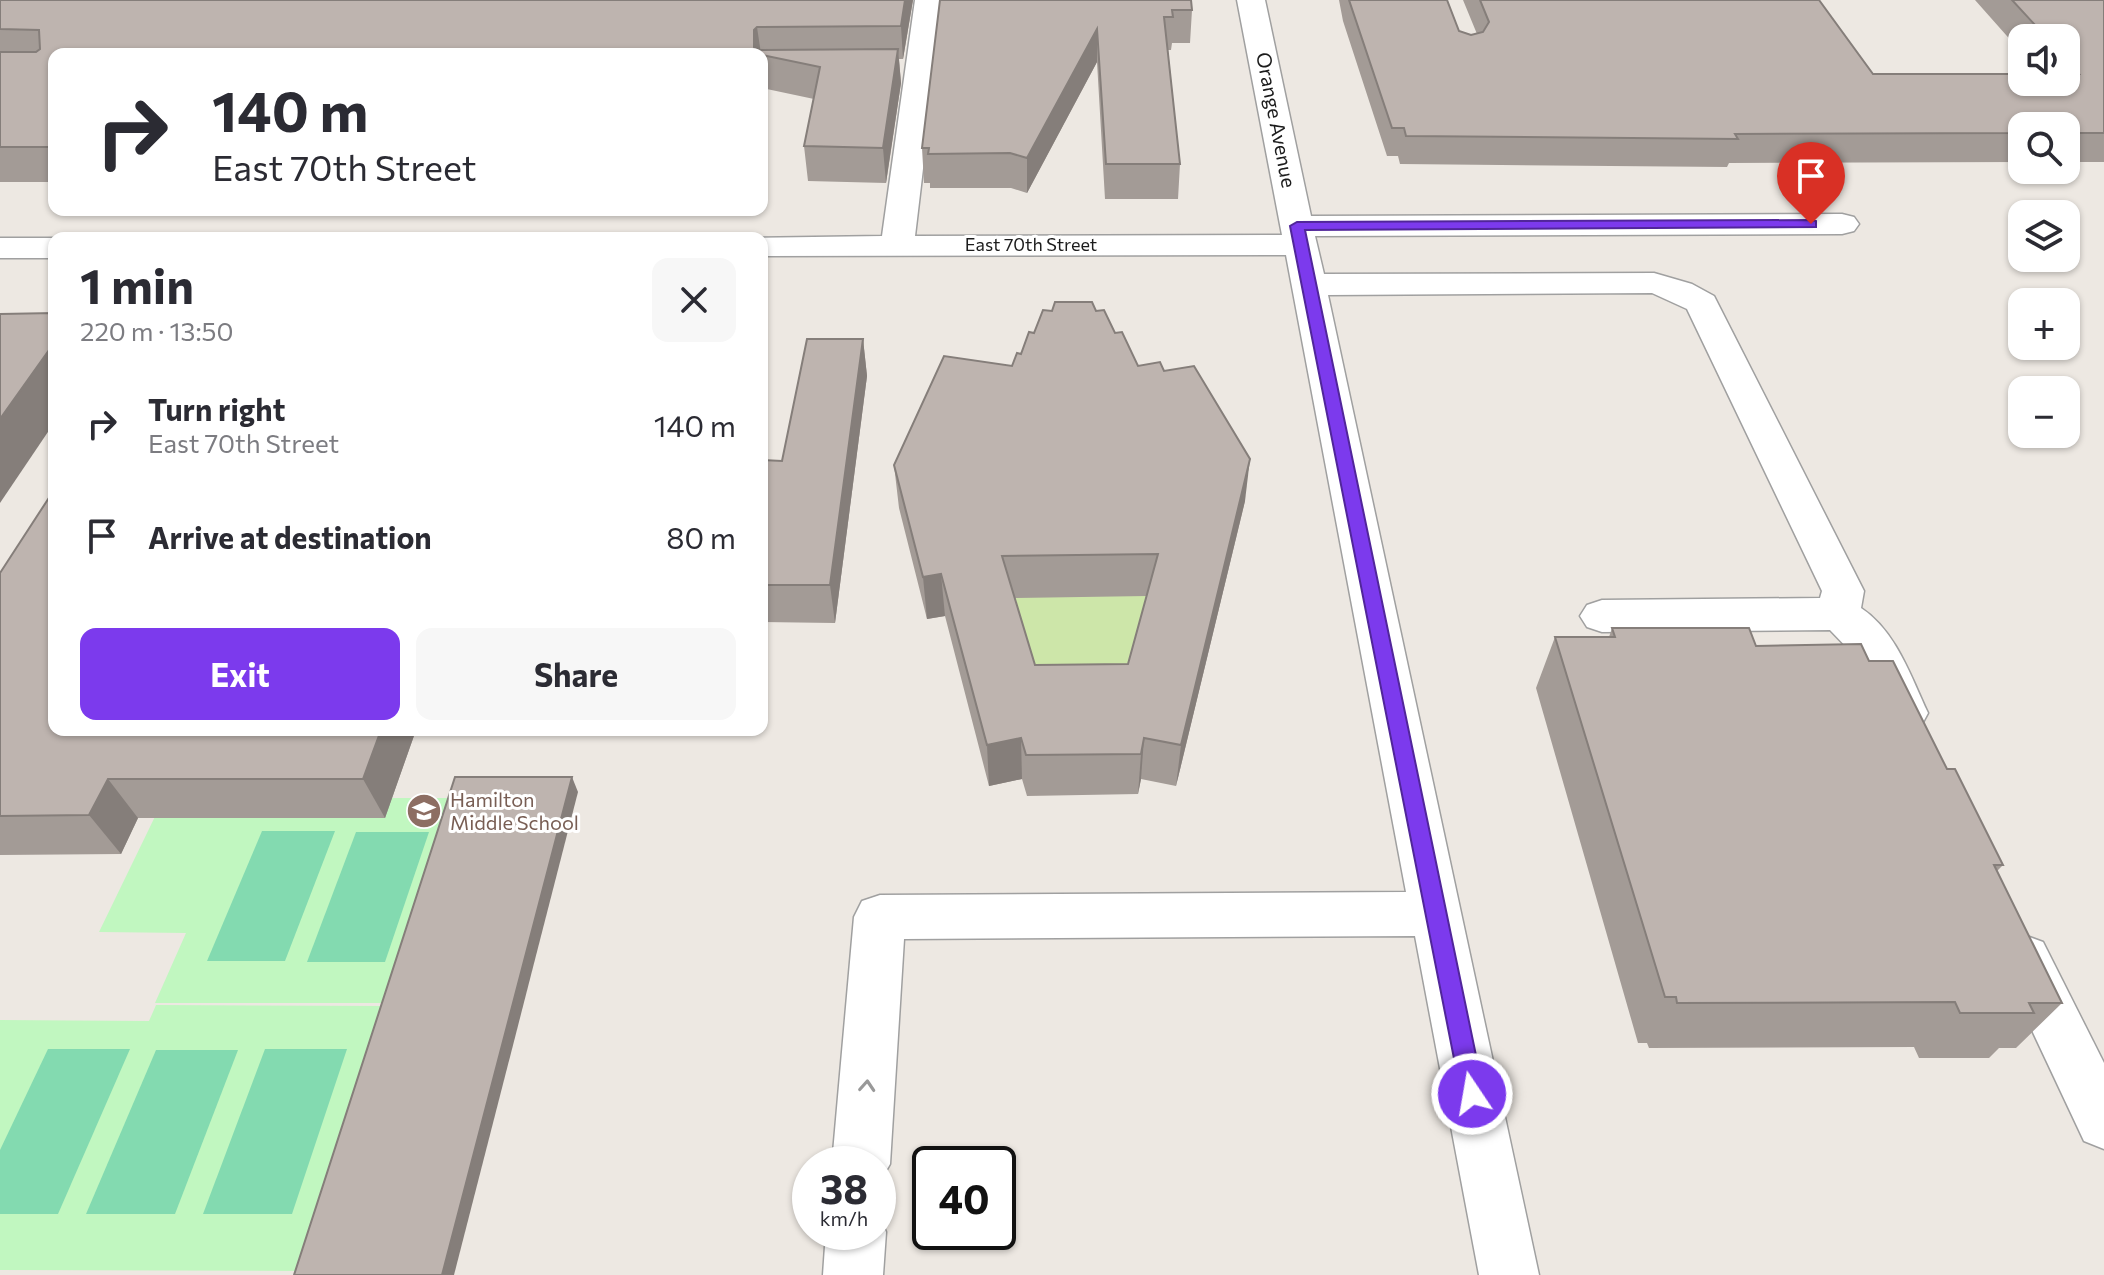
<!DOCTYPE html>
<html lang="en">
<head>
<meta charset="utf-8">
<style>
  body { margin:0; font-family:Commissioner,sans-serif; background:#f7f7f7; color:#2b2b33; height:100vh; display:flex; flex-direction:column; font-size:30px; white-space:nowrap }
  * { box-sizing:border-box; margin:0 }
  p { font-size:26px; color:#7c7c81 }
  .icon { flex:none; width:44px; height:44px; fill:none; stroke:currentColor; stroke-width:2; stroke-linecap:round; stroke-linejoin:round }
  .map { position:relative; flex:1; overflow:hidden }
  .side { position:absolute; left:48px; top:232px; width:720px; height:504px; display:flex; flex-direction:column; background:#fff; border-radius:16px; box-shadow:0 2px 6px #0004 }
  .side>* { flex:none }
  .top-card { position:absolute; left:48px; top:48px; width:720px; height:168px; border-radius:16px; box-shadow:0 2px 6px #0004; background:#fff; color:#2b2b33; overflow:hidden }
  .tools { position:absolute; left:2008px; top:24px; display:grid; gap:16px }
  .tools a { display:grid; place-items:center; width:72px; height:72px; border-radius:16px; background:#fff; box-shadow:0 2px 6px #0004; font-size:40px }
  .speed { position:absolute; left:792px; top:1146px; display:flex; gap:16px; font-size:40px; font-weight:700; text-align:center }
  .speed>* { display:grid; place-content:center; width:104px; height:104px; border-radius:50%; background:#fff; box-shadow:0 2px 6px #0004; line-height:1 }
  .speed small { font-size:20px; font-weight:400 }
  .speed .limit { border:4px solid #111; border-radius:12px; background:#fff; color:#111 }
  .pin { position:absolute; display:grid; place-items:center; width:68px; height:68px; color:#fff; margin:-82px -34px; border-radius:50% 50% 50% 0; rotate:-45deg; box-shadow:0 0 8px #0007 }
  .pin .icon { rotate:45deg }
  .me { position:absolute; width:88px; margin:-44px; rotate:348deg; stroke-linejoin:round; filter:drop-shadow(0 0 6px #0008) }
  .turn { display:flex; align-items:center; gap:28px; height:168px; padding:0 32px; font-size:36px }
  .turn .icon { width:104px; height:104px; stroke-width:2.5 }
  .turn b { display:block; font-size:56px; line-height:68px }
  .round { display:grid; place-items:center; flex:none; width:84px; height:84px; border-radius:16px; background:#f7f7f7 }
  .headline { display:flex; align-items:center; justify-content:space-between; height:136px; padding:0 32px }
  h1 { font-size:48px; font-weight:700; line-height:60px }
  .primary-button { display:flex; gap:16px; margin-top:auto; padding:16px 32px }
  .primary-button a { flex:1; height:92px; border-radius:16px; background:#7c3aed; color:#fff; font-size:32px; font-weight:700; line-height:92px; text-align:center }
  .primary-button a+a { background:#f7f7f7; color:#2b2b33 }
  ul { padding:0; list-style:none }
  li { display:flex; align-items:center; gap:24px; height:112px; padding:0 32px }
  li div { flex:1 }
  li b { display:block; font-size:30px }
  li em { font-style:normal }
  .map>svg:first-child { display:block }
</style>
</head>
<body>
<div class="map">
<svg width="2104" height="1275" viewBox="0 0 2104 1275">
  <rect width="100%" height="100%" fill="#ede8e2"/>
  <!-- grass -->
  <polygon fill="#cde6a9" points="1157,586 1120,704 1039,704 999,588"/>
  <!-- park -->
  <g fill="#c1f7c0">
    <polygon points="164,798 454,798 388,1003 155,1003 186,933 99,932"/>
    <polygon points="156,1005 387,1006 299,1271 0,1270 0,1020 149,1021"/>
  </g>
  <!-- pitch -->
  <g fill="#83dab0">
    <polygon points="262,831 335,831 285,961 207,961"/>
    <polygon points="356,832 429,832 385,962 307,962"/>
    <polygon points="48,1049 130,1049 58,1214 0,1214 0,1150"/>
    <polygon points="265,1049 347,1049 292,1214 203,1214"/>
    <polygon points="156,1050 238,1050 175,1214 86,1214"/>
  </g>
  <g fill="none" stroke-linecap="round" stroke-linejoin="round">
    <!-- minor casing -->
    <g stroke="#a0a0a0" stroke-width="3">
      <g id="minor">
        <path d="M915 0H943L915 236 1282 235 1237 0H1265L1311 216 1842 214 1854 217 1859 224 1854 231 1842 234 1315 236 1324 274 1654 273 1692 284 1714 296 1864 591 1861 608C1896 631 1911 677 1928 713L1921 726 1905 731 1889 726 1855 656 1830 630 1602 632 1587 627 1580 616 1587 605 1602 600 1820 598 1822 591 1687 309 1652 293 1328 295 1539 1275H1479L1415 936 904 939 890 1164 878 1185V1164H832L854 917 862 901 880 895 1406 892 1286 255 762 256V238H753L882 236Z"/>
        <polygon points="0,238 55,238 54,258 0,258"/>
        <polygon points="2024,935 2043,942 2104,1063 2104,1149 2084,1141 1998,958 2005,942"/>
        <polygon points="878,1213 886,1232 883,1275 823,1275 826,1232 878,1232"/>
      </g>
    </g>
    <!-- minor -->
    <use href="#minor" fill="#fff" fill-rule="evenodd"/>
  </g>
  <!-- wall -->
  <g fill="#a39b96" fill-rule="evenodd">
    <polygon points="0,0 913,0 903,59 899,59 901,83 886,183 808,181 804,146 814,99 762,88 762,54 54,54 54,182 0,182"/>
    <polygon points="940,0 1192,10 1190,43 1172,43 1171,50 1168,50 1180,164 1178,199 1105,199 1097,62 1027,193 1011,188 930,188 930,183 924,183 922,148"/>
    <polygon points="1339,0 1447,0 1459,31 1471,35 1477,34 1463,0 1819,0 1873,74 2066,82 2066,38 2022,38 2022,53 1975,0 2104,0 2104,162 2066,162 2066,126 2022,126 2022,162 1729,163 1727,167 1400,164 1398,156 1387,156 1343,21"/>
    <path d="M1052 311H1096L1138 366 1164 371 1245 501 1176 786 1141 779 1138 794 1027 796 1022 779 989 786 945 616 927 619 899 508 894 465 1012 366 1034 333ZM1147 596 1128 664 1035 665 1014 598Z"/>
    <polygon points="863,339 867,376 835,623 762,622 762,460 782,461"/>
    <polygon points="0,573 54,730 416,730 385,818 138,818 121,854 0,855"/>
    <polygon points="1612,628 1869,661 1947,769 2003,865 1997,871 2062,1003 2016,1048 1999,1048 1989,1058 1919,1058 1914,1047 1649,1048 1647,1043 1638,1043 1536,688 1555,637 1609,637"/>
  </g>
  <!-- shaded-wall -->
  <g fill="#857e7a">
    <polygon points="905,0 913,0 903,59 901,26"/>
    <polygon points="757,27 761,54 754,47 754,30"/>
    <polygon points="1097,29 1097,62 1027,193 1027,158"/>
    <polygon points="898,49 901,83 886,183 883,148"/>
    <polygon points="863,339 867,376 835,623 830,585"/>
    <polygon points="54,343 54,423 0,503 0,419"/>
    <polygon points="1250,459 1245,501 1176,786 1181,745"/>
    <polygon points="941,574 945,616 927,619 923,577"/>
    <polygon points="381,730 416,730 385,818 363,779"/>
    <polygon points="1021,738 1022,779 989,786 987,745"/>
    <polygon points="1144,738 1141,779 1138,794 1141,754"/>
    <polygon points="572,777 578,792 454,1275 442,1275"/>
    <polygon points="108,779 138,818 121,854 89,815"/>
  </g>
  <!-- building -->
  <g fill="#beb4af" stroke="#857e7a" stroke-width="2" fill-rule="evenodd">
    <polygon points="0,0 905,0 901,26 757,27 754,30 754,47 757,50 898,49 883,148 804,146 820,67 762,55 762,54 738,51 737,54 54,54 54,147 0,147 0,52 36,52 40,49 39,30 0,29"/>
    <polygon points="940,0 1191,0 1192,10 1172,10 1173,17 1164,17 1180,164 1106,164 1097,29 1027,158 1010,153 928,154 929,148 922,148"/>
    <polygon points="1349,0 1447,0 1459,31 1471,35 1483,32 1489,22 1480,0 1819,0 1873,74 2022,74 2022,82 2066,82 2066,74 2079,74 2066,59 2066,38 2047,38 2012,0 2104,0 2104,133 2066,133 2066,126 2022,126 2022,133 1735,134 1738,139 1406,136 1404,128 1392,128"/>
    <path d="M1055 302H1092L1096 311 1104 310 1115 333 1122 332 1138 366 1160 362 1164 371 1194 366 1250 459 1181 745 1144 738 1141 754 1026 755 1021 738 987 745 941 574 923 577 894 465 944 356 1012 366 1017 353 1021 354 1029 332 1034 333 1043 310 1052 311ZM1158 554 1128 664 1035 665 1002 556Z"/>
    <polygon points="54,313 54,343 0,419 0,314"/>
    <polygon points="807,339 863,339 830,585 762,585 762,460 782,461"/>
    <polygon points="54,490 54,730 381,730 363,779 108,779 89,815 0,816 0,573"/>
    <polygon points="1612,628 1749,628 1756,646 1861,644 1869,661 1893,661 1947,769 1955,769 2003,865 1994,865 2062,1003 2029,1003 2034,1013 1960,1013 1955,1002 1677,1003 1676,997 1665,997 1555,637 1615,637"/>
    <polygon points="455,777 572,777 442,1275 294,1275"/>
  </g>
  <!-- one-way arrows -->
  <defs><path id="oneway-chevron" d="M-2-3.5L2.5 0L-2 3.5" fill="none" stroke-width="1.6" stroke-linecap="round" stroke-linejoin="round" transform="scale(2)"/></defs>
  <use stroke="#999" href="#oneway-chevron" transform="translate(867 1086) rotate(-86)"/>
  <!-- route -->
  <polygon fill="#7c3aed" stroke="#51269a" stroke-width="2" points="1811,220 1816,221 1816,227 1305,230 1484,1094 1480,1102 1472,1105 1464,1102 1461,1094 1290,226 1297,222"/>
  <!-- icons -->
  <defs>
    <g id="school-disc" transform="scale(1.8)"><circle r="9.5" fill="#8d6e63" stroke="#fff"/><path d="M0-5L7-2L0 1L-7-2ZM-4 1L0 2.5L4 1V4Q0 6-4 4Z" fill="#fff"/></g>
  </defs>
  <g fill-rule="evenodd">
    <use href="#school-disc" x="424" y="811"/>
  </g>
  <g text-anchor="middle" stroke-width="6" stroke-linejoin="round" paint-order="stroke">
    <!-- far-street labels -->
    <g font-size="18" fill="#1c1c1c" stroke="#fff">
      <text x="1031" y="251">East 70th Street</text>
    </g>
    <!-- street labels -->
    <g font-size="20" fill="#1c1c1c" stroke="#fff">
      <text transform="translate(1276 120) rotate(79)" y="7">Orange Avenue</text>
    </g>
    <!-- education labels -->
    <g font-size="20" fill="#785e54" stroke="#fff" text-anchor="start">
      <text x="450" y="807">Hamilton<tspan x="450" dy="23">Middle School</tspan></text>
    </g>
  </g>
</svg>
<div class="tools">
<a><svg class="icon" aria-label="sound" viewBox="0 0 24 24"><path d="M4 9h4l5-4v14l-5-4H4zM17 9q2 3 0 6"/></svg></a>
<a><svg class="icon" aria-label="search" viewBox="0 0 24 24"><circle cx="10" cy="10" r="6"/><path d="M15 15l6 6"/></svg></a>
<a><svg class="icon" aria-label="layers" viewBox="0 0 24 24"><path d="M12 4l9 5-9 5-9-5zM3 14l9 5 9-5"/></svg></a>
<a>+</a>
<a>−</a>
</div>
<div class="speed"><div>38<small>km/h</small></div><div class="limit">40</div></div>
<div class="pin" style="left:1811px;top:224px;background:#d93025"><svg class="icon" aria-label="arrive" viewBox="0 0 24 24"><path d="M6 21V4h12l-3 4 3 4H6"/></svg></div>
<svg class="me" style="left:1472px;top:1094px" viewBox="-20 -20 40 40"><circle r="17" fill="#7c3aed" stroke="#fff" stroke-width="3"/><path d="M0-11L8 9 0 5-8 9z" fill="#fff"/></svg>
<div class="top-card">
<div class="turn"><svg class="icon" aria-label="right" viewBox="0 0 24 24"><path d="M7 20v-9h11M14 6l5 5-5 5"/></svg><div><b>140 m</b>East 70th Street</div></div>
</div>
<section class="side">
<div class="headline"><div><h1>1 min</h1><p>220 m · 13:50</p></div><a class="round"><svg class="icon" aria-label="close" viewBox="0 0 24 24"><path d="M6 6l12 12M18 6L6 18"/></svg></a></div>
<ul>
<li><svg class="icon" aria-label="right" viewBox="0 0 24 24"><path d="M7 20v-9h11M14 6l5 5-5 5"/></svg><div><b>Turn right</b><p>East 70th Street</p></div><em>140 m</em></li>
<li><svg class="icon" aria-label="arrive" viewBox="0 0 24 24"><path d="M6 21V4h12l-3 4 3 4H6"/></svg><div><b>Arrive at destination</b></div><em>80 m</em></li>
</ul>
<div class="primary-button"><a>Exit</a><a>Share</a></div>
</section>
</div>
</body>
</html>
